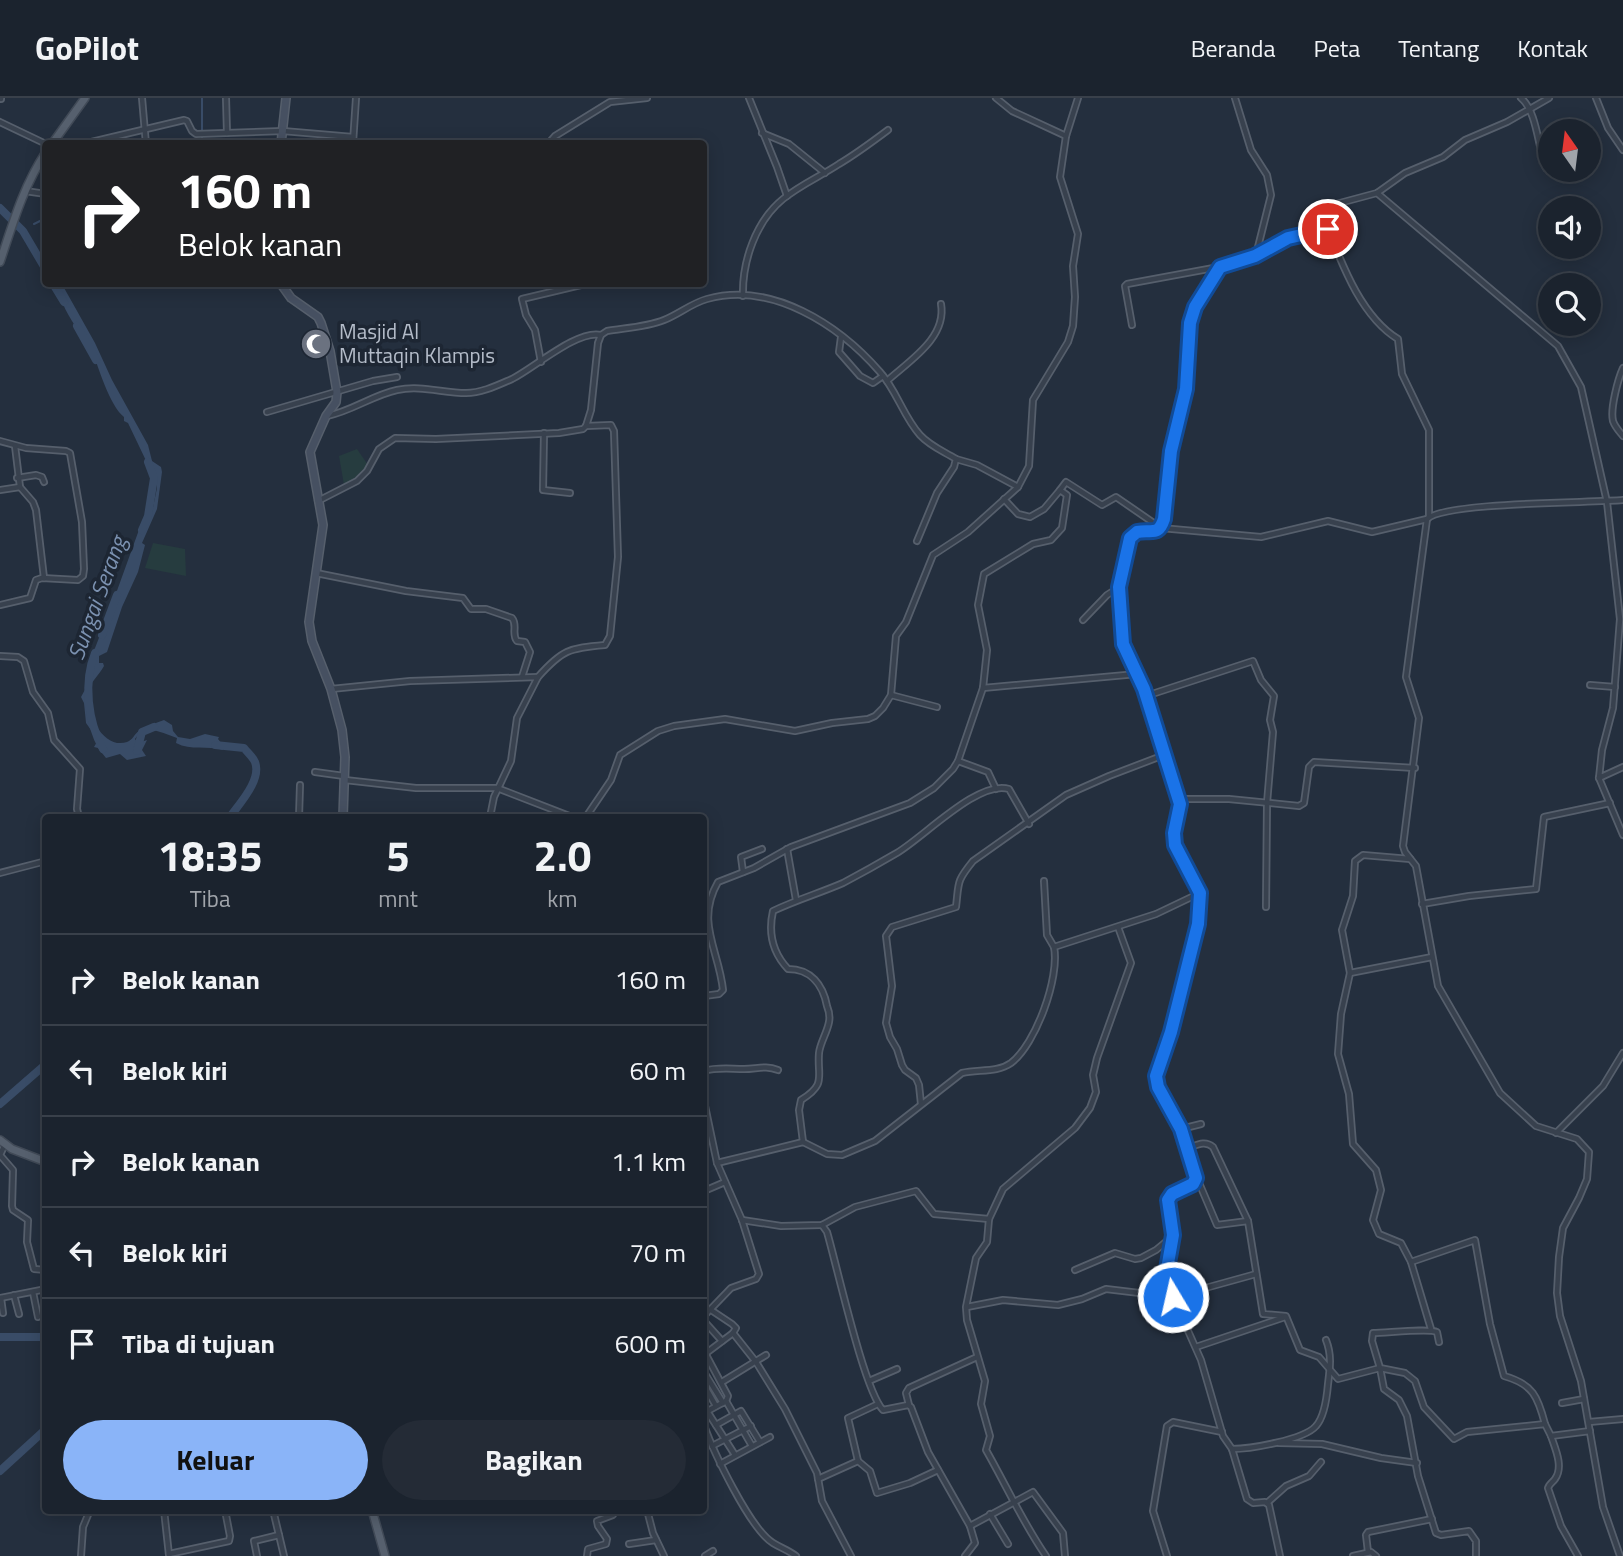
<!DOCTYPE html>
<html lang="id">
<head>
<meta charset="utf-8">
<style>
  body { margin:0; font-family:"Titillium Web",sans-serif; background:#242b36; color:#f1f3f6; height:100vh; display:flex; flex-direction:column; font-size:26px; white-space:nowrap }
  * { box-sizing:border-box; margin:0 }
  p { font-size:23px; color:#a0a4aa }
  .icon { flex:none; width:38px; height:38px; fill:none; stroke:currentColor; stroke-width:2; stroke-linecap:round; stroke-linejoin:round }
  .map { position:relative; flex:1; overflow:hidden }
  .sheet { position:absolute; left:42px; top:716px; width:665px; height:700px; display:flex; flex-direction:column; background:#1b232e; border-radius:7px; box-shadow:0 4px 18px #0003,0 0 0 2px #39404a }
  .sheet>* { flex:none }
  .top-card { position:absolute; left:42px; top:42px; width:665px; height:147px; border-radius:7px; box-shadow:0 4px 18px #0003,0 0 0 2px #39404a; background:#202124; color:#fff; overflow:hidden }
  .needle { width:46px; rotate:346deg }
  .fabs { position:absolute; left:1538px; top:21px; display:grid; gap:14px }
  .fabs a { display:grid; place-items:center; width:63px; height:63px; border-radius:50%; background:#1b232e; box-shadow:0 4px 18px #0003,0 0 0 2px #39404a; font-size:35px }
  .pin { position:absolute; display:grid; place-items:center; width:60px; height:60px; color:#fff; margin:-30px; border:4px solid #fff; border-radius:50%; box-shadow:0 2px 7px #0007 }
  .me { position:absolute; width:77px; margin:-38px; rotate:351deg; stroke-linejoin:round; filter:drop-shadow(0 0 5px #0008) }
  .turn { display:flex; align-items:center; gap:24px; height:147px; padding:0 21px; font-size:32px }
  .turn .icon { width:91px; height:91px; stroke-width:2.5 }
  .turn b { display:block; font-size:49px; line-height:60px }
  .eta { display:flex; justify-content:space-evenly; align-items:center; height:119px; text-align:center }
  .eta b { font-size:42px; font-weight:700; line-height:49px }
  .action { display:flex; gap:14px; margin-top:auto; padding:14px 21px }
  .action a { flex:1; height:80px; border-radius:42px; background:#8ab4f8; color:#111; font-size:28px; font-weight:700; line-height:80px; text-align:center }
  .action a+a { background:#242b36; color:#f1f3f6 }
  ul { padding:0; list-style:none }
  li { display:flex; align-items:center; gap:21px; height:91px; padding:0 21px; border-top:2px solid #39404a }
  li div { flex:1 }
  li b { display:block; font-size:26px }
  li em { font-style:normal }
  header { display:flex; align-items:center; gap:42px; box-sizing:border-box; height:98px; padding:0 35px; background:#1b232e; border-bottom:2px solid #39404a }
  header strong { font-size:33px }
  nav { display:flex; gap:38px; margin-inline-start:auto; font-size:24px }
  .map>svg:first-child { display:block }
</style>
</head>
<body>
<header>
<strong>GoPilot</strong>
<nav><a>Beranda</a><a>Peta</a><a>Tentang</a><a>Kontak</a></nav>
</header>
<div class="map">
<svg width="1623" height="1458" viewBox="0 0 1623 1458">
  <rect width="100%" height="100%" fill="#242f3e"/>
  <!-- green -->
  <g fill="#263c3f">
    <polygon points="357,351 368,367 355,382 344,387 339,358"/>
    <polygon points="153,445 185,451 186,478 145,470"/>
  </g>
  <!-- water -->
  <path fill="#394c67" d="M56 186 63 188 95 245 112 282 148 347 152 363 161 369 162 374 157 411 142 445 145 447 138 474 122 509 107 554 99 558V565H103L104 568C99 577 88 587 87 596 85 615 104 652 127 644 133 642 134 636 139 633 147 628 156 625 164 622L172 627 173 633 178 639 190 641 205 636 219 639 218 641 226 651 222 649 223 652C207 647 191 653 176 645L177 640C162 635 146 625 135 641L138 645 147 642 142 652 146 658 127 662 120 656 106 660 98 650 94 649 98 642 86 625 84 605 81 599 93 577 90 563 102 532 108 526 114 501 140 429 151 419 157 390 156 379 150 371 128 325 124 323V319C110 308 98 269 92 252 89 245 85 240 80 234 69 221 60 202 56 186Z"/>
  <g fill="none" stroke-linecap="round" stroke-linejoin="round">
    <!-- stream -->
    <g stroke="#394c67" stroke-width="2">
      <polyline points="202,0 202,46"/>
      <polyline points="34,126 46,120"/>
    </g>
    <!-- river -->
    <g stroke="#394c67" stroke-width="8">
      <polyline points="0,110 23,133 46,172"/>
      <polyline points="53,186 64,204"/>
      <polyline points="77,228 96,262"/>
      <polyline points="142,432 148,418 154,380 148,364"/>
      <polyline points="102,537 117,497"/>
      <path d="M95 555C83 584 88 624 103 651"/>
      <path d="M215 647 244 650C248 655 253 659 255 664 262 682 239 706 230 719"/>
      <polyline points="137,653 142,634 154,629"/>
      <polyline points="0,1006 46,966"/>
      <polyline points="0,1239 46,1239"/>
      <polyline points="0,1373 46,1331"/>
    </g>
    <!-- street casing -->
    <g stroke="#565f6c" stroke-width="8">
      <g id="street">
        <polyline points="142,0 146,46"/>
        <polyline points="226,0 227,35"/>
        <polyline points="749,0 777,69 787,98"/>
        <polyline points="996,0 1012,13 1066,38"/>
        <polyline points="1235,0 1251,52 1267,77 1271,97 1256,157"/>
        <path d="M1521 0C1537 13 1538 50 1546 70"/>
        <polyline points="1596,0 1608,30 1623,52"/>
        <polyline points="1,1 1,0"/>
        <polyline points="0,24 46,46"/>
        <polyline points="762,35 789,46 825,75"/>
        <polyline points="353,45 356,0"/>
        <polyline points="83,46 184,22 187,23 192,33 196,36 283,33 353,39"/>
        <polyline points="548,46 555,38 610,4 647,0"/>
        <polyline points="25,93 46,96"/>
        <polyline points="1377,95 1558,248 1581,289 1607,404 1620,521 1613,610 1602,652 1599,680 1623,669"/>
        <path d="M1328 131C1343 169 1362 219 1398 241L1402 276 1429 332V418"/>
        <path d="M743 198C742 163 756 123 783 101 800 87 821 78 839 66 856 56 872 44 888 32"/>
        <polyline points="1132,227 1125,188 1127,186 1219,169"/>
        <polyline points="841,239 839,254 860,278 873,285 883,278"/>
        <polyline points="541,264 535,232 526,217 522,201 585,186"/>
        <path d="M1623 270C1618 281 1610 311 1613 323 1615 329 1619 333 1623 338"/>
        <path d="M887 283C909 263 947 240 941 206"/>
        <polyline points="267,314 373,283 397,279"/>
        <path d="M327 318C352 313 373 297 397 292 421 287 443 295 466 295 482 295 498 287 512 281 534 270 578 231 601 237"/>
        <polyline points="544,335 543,392 570,395"/>
        <polyline points="0,343 26,350 66,353 70,355 82,424 84,471 83,478 78,482 42,480 36,482 30,500 0,507"/>
        <polyline points="15,348 20,389 33,404 36,412 44,480"/>
        <polyline points="956,361 977,367 1018,389"/>
        <polyline points="17,380 36,377 42,379 44,384"/>
        <polyline points="0,392 20,389"/>
        <polyline points="1060,392 1066,384 1102,407 1116,399 1161,430 1261,439 1328,423 1372,434 1427,421"/>
        <path d="M318 403 357 383 367 373 379 351 395 340 436 341 559 335 583 331 586 328 591 312 598 245 601 237 607 233C625 230 647 229 664 222 679 216 692 205 707 201 772 183 839 227 880 274 897 293 903 318 920 337 930 348 943 353 956 361L954 369 937 395 917 443"/>
        <path d="M316 475 406 493 463 500 471 511H486L512 520C518 527 511 536 517 543L525 544 530 554 522 579"/>
        <polyline points="1083,522 1107,497 1118,490"/>
        <polyline points="0,558 18,559 24,563 33,594 48,615 54,642 80,671 77,711 79,719"/>
        <path d="M538 579C562 552 569 550 605 547L610 538 618 459 614 333 611 327 586 328"/>
        <polyline points="1590,587 1615,589"/>
        <polyline points="983,590 1137,576"/>
        <polyline points="331,591 410,583 538,579 517,620 511,663 494,699 490,719"/>
        <polyline points="891,597 937,609"/>
        <polyline points="1146,598 1253,563 1261,582 1274,598 1270,622 1273,634 1267,705 1266,809"/>
        <polyline points="958,663 988,674 996,691"/>
        <polyline points="315,674 344,678"/>
        <polyline points="1599,680 1623,737"/>
        <polyline points="345,682 416,690 497,690 572,719"/>
        <polyline points="1179,701 1229,701 1299,708 1304,705 1309,669 1314,664 1415,670"/>
        <polyline points="286,719 306,719"/>
        <polyline points="299,719 300,687"/>
        <polyline points="586,719 611,682 620,657 658,633 674,628 725,621 795,633 832,625 868,621 875,618 883,610 891,597 896,538 906,524 933,457 968,434 1018,389 1029,368 1033,302 1068,244 1073,228 1075,199 1073,168 1078,136 1060,79 1066,38 1078,0"/>
        <polyline points="787,751 796,802"/>
        <polyline points="1410,761 1363,757 1355,763 1353,798 1342,832 1350,875 1341,916 1338,956 1349,996 1353,1046 1376,1072 1381,1092 1373,1122 1379,1136 1401,1145 1411,1164"/>
        <polyline points="743,774 741,759 762,751"/>
        <polyline points="0,775 46,763"/>
        <polyline points="1044,783 1047,837 1054,849"/>
        <polyline points="1422,806 1469,798 1536,791 1544,719 1610,705"/>
        <polyline points="1350,875 1432,859"/>
        <path d="M704 898 719 896 723 892C719 852 695 824 718 784L754 770 791 749 910 705 934 690 953 671 958 663 983 590 987 552 978 507 984 476 1033 446 1051 442 1062 430 1067 397 1060 392 1044 411 1030 419 1018 416 1004 401"/>
        <path d="M704 973C717 969 730 971 744 971 757 971 765 967 778 972"/>
        <polyline points="704,1003 717,1065 742,1122 759,1176 756,1181 731,1190 704,1218"/>
        <path d="M921 1006 919 987 916 980 905 972 902 967 897 951 890 939 886 925 892 888 886 838 892 829 956 809C959 784 956 784 973 763L1066 697 1109 678 1164 657"/>
        <polyline points="1181,1031 1201,1026"/>
        <polyline points="1556,1035 1603,988 1623,955"/>
        <path d="M803 1044 799 1012 801 1002C827 986 817 979 819 955 820 945 827 935 829 924 830 919 829 913 827 908 823 887 811 871 788 871 773 855 768 835 773 813 796 802 820 795 843 785 860 776 878 766 895 756 921 742 978 681 1009 691L1029 726"/>
        <polyline points="5,1046 0,1057 13,1072 12,1108 13,1112 28,1122 27,1144 34,1171 46,1172"/>
        <path d="M1188 1050C1197 1047 1205 1042 1213 1049L1248 1123 1263 1216 1286 1218 1300 1252 1319 1259 1338 1281 1380 1270 1384 1291 1399 1302 1407 1318 1418 1378 1436 1435 1441 1437 1469 1433 1476 1443V1458"/>
        <path d="M717 1065 803 1044 827 1056 842 1057 875 1043 962 975C978 971 997 975 1011 965 1036 946 1060 879 1054 849L1156 816 1200 795"/>
        <polyline points="1197,1080 1217,1127 1248,1123"/>
        <polyline points="704,1093 725,1084"/>
        <polyline points="742,1122 781,1128 822,1127 855,1109 916,1093 934,1116 989,1121"/>
        <path d="M822 1127 827 1134C837 1168 864 1292 883 1312L908 1307 911 1309 928 1354 970 1428 975 1445 965 1458"/>
        <polyline points="1075,1172 1115,1155 1135,1161 1141,1160 1156,1152 1173,1138"/>
        <polyline points="33,1194 38,1219"/>
        <polyline points="14,1197 19,1216"/>
        <polyline points="0,1200 46,1191"/>
        <polyline points="1,1200 3,1215"/>
        <polyline points="967,1209 1003,1202 1058,1207 1082,1201 1106,1191 1173,1199 1256,1176"/>
        <polyline points="704,1223 722,1243"/>
        <path d="M1431 1231 1411 1164 1475 1142 1490 1226 1504 1278C1533 1286 1538 1299 1545 1326"/>
        <polyline points="733,1235 756,1264 785,1311 817,1375 822,1403 851,1458"/>
        <path d="M1439 1244 1437 1234C1429 1230 1386 1235 1373 1235L1372 1243 1380 1270 1405 1275 1415 1283 1424 1309 1454 1341 1467 1334 1545 1326 1551 1338"/>
        <polyline points="1196,1249 1285,1219"/>
        <polyline points="704,1253 728,1298 726,1303 704,1315"/>
        <polyline points="705,1256 733,1235 736,1230 732,1226 711,1212"/>
        <polyline points="704,1268 709,1263"/>
        <polyline points="704,1274 723,1305"/>
        <polyline points="869,1283 897,1271"/>
        <polyline points="722,1284 766,1257"/>
        <polyline points="704,1287 716,1308"/>
        <polyline points="726,1303 752,1348"/>
        <polyline points="1562,1305 1584,1301"/>
        <polyline points="909,1307 906,1295 909,1290 977,1259"/>
        <polyline points="707,1313 735,1357"/>
        <polyline points="1589,1324 1623,1321"/>
        <path d="M704 1327C713 1353 750 1431 773 1445 781 1450 788 1452 796 1458"/>
        <polyline points="716,1327 741,1313 760,1344"/>
        <polyline points="1279,1345 1322,1346 1381,1360 1417,1365"/>
        <polyline points="712,1348 751,1328"/>
        <path d="M1232 1351C1250 1351 1304 1342 1316 1328 1325 1318 1327 1298 1328 1286 1330 1270 1332 1257 1326 1242"/>
        <polyline points="858,1363 848,1320 878,1306"/>
        <polyline points="720,1366 770,1339"/>
        <polyline points="818,1381 858,1363 870,1373 877,1395 910,1385 938,1372"/>
        <polyline points="1267,1405 1286,1388 1309,1378 1321,1364"/>
        <polyline points="164,1412 169,1457"/>
        <polyline points="273,1412 284,1458"/>
        <polyline points="647,1412 653,1435 664,1458"/>
        <polyline points="990,1416 1008,1446"/>
        <polyline points="970,1428 1033,1394 1063,1435 1065,1458"/>
        <polyline points="629,1446 656,1442"/>
        <polyline points="1368,1454 1366,1437 1368,1434 1432,1421"/>
        <polyline points="169,1456 229,1443 230,1438 225,1412"/>
        <polyline points="81,1458 83,1429 90,1412"/>
        <polyline points="257,1458 254,1443 279,1437"/>
        <polyline points="587,1458 588,1451 606,1446 607,1441 598,1428 597,1423 613,1417 612,1412"/>
        <polyline points="705,1458 713,1453"/>
        <path d="M1046 1458C1023 1425 1006 1387 986 1352L990 1338 981 1306 985 1283 967 1222 966 1209 976 1160 987 1144 989 1121 1003 1091 1075 1030 1090 1010 1096 994 1093 977 1097 960 1131 865 1118 829"/>
        <polyline points="1167,1458 1153,1413 1167,1328 1173,1324 1222,1334"/>
        <path d="M1280 1458 1269 1407 1265 1404 1253 1405 1247 1401 1232 1351 1223 1338 1201 1262 1173 1199 1167 1171 1173 1137 1169 1098 1193 1086 1196 1080 1181 1031 1158 989 1156 978 1171 934 1198 826 1200 801 1199 789 1175 747 1174 735 1180 706 1144 591 1124 551 1121 536 1119 490 1130 440 1137 434C1152 431 1158 439 1164 421L1171 353 1186 291 1190 225 1195 209 1220 169 1255 158 1288 140 1328 131C1334 123 1329 112 1336 106L1377 95 1405 75 1443 59 1465 42 1507 24 1549 0"/>
        <polyline points="1353,1458 1371,1454 1376,1458"/>
        <path d="M1578 1458 1561 1428 1548 1390C1549 1386 1553 1384 1555 1381 1564 1369 1555 1350 1551 1338L1590 1333"/>
        <path d="M1620 1458 1603 1409 1581 1283 1560 1218 1557 1195 1559 1159 1563 1130 1579 1100 1587 1081 1589 1054 1577 1041 1536 1028 1500 995 1438 888 1416 768 1405 754 1403 748 1419 620 1406 579 1427 421C1445 404 1590 405 1623 402"/>
      </g>
    </g>
    <!-- secondary casing -->
    <g stroke="#565f6c" stroke-width="10">
      <g id="secondary">
        <polyline points="281,46 286,0"/>
        <polyline points="281,186 291,200 318,219 321,225 330,253 337,294 336,304 326,318 310,354 323,427 309,524 312,543 331,591 342,632 345,659 343,719"/>
      </g>
    </g>
    <!-- primary casing -->
    <g stroke="#414a57" stroke-width="10">
      <g id="primary">
        <polyline points="52,46 85,0"/>
        <path d="M0 164C13 125 23 89 46 54"/>
        <polyline points="0,1042 12,1051 46,1064"/>
        <polyline points="372,1412 385,1458"/>
      </g>
    </g>
    <!-- street -->
    <use href="#street" stroke="#38414e" stroke-width="4.5"/>
    <!-- secondary -->
    <use href="#secondary" stroke="#465061" stroke-width="7"/>
    <!-- primary -->
    <use href="#primary" stroke="#56606e" stroke-width="7"/>
  </g>
  <g fill="none" stroke-linecap="round" stroke-linejoin="round">
    <!-- route casing -->
    <g stroke="#114b97" stroke-width="18">
      <path id="route" d="M1173 1199 1167 1171 1173 1137 1168 1102 1172 1096 1193 1086 1196 1080 1181 1031 1158 989 1156 978 1171 934 1198 826 1200 795 1175 747 1174 735 1180 706 1144 591 1123 546 1119 489 1130 440 1137 434C1152 431 1158 439 1164 421L1171 353 1186 291 1190 225 1195 209 1220 169 1255 158 1288 140 1328 131"/>
    </g>
    <!-- route -->
    <use href="#route" stroke="#1a73e8" stroke-width="12"/>
  </g>
  <!-- icons -->
  <defs>
    <g id="mosque-disc" transform="scale(1.575)"><circle r="9.5" fill="#6b7280" stroke="#1d2633"/><path d="M3.5-4.9A6 6 0 1 0 3.5 4.9A5 5 0 1 1 3.5-4.9Z" fill="#fff"/></g>
  </defs>
  <g fill-rule="evenodd">
    <use href="#mosque-disc" x="316" y="246"/>
  </g>
  <g text-anchor="middle" stroke-width="7" stroke-linejoin="round" paint-order="stroke">
    <!-- poi labels -->
    <g font-size="21" fill="#b4bcc9" stroke="#1d2633" text-anchor="start">
      <text x="339" y="241">Masjid Al<tspan x="339" dy="24">Muttaqin Klampis</tspan></text>
    </g>
    <!-- water labels -->
    <g font-size="23" font-style="italic" fill="#7c92b1" stroke="#1d2633">
      <text transform="translate(97 500) rotate(-70)" y="8">Sungai Serang</text>
    </g>
  </g>
</svg>
<div class="fabs">
<a><svg class="needle" viewBox="-14 -14 28 28"><path d="M0-13l5 13h-10z" fill="#e53935"/><path d="M0 13l5-13h-10z" fill="#a0a4aa"/></svg></a>
<a><svg class="icon" aria-label="sound" viewBox="0 0 24 24"><path d="M4 9h4l5-4v14l-5-4H4zM17 9q2 3 0 6"/></svg></a>
<a><svg class="icon" aria-label="search" viewBox="0 0 24 24"><circle cx="10" cy="10" r="6"/><path d="M15 15l6 6"/></svg></a>
</div>
<div class="pin" style="left:1328px;top:131px;background:#d93025"><svg class="icon" aria-label="arrive" viewBox="0 0 24 24"><path d="M6 21V4h12l-3 4 3 4H6"/></svg></div>
<svg class="me" style="left:1173px;top:1199px" viewBox="-20 -20 40 40"><circle r="17" fill="#1a73e8" stroke="#fff" stroke-width="3"/><path d="M0-11L8 9 0 5-8 9z" fill="#fff"/></svg>
<div class="top-card">
<div class="turn"><svg class="icon" aria-label="right" viewBox="0 0 24 24"><path d="M7 20v-9h11M14 6l5 5-5 5"/></svg><div><b>160 m</b>Belok kanan</div></div>
</div>
<section class="sheet">
<div class="eta">
<div><b>18:35</b><p>Tiba</p></div>
<div><b>5</b><p>mnt</p></div>
<div><b>2.0</b><p>km</p></div>
</div>
<ul>
<li><svg class="icon" aria-label="right" viewBox="0 0 24 24"><path d="M7 20v-9h11M14 6l5 5-5 5"/></svg><div><b>Belok kanan</b></div><em>160 m</em></li>
<li><svg class="icon" aria-label="left" viewBox="0 0 24 24"><path d="M17 20v-9H6M10 6l-5 5 5 5"/></svg><div><b>Belok kiri</b></div><em>60 m</em></li>
<li><svg class="icon" aria-label="right" viewBox="0 0 24 24"><path d="M7 20v-9h11M14 6l5 5-5 5"/></svg><div><b>Belok kanan</b></div><em>1.1 km</em></li>
<li><svg class="icon" aria-label="left" viewBox="0 0 24 24"><path d="M17 20v-9H6M10 6l-5 5 5 5"/></svg><div><b>Belok kiri</b></div><em>70 m</em></li>
<li><svg class="icon" aria-label="arrive" viewBox="0 0 24 24"><path d="M6 21V4h12l-3 4 3 4H6"/></svg><div><b>Tiba di tujuan</b></div><em>600 m</em></li>
</ul>
<div class="action"><a>Keluar</a><a>Bagikan</a></div>
</section>
</div>
</body>
</html>
